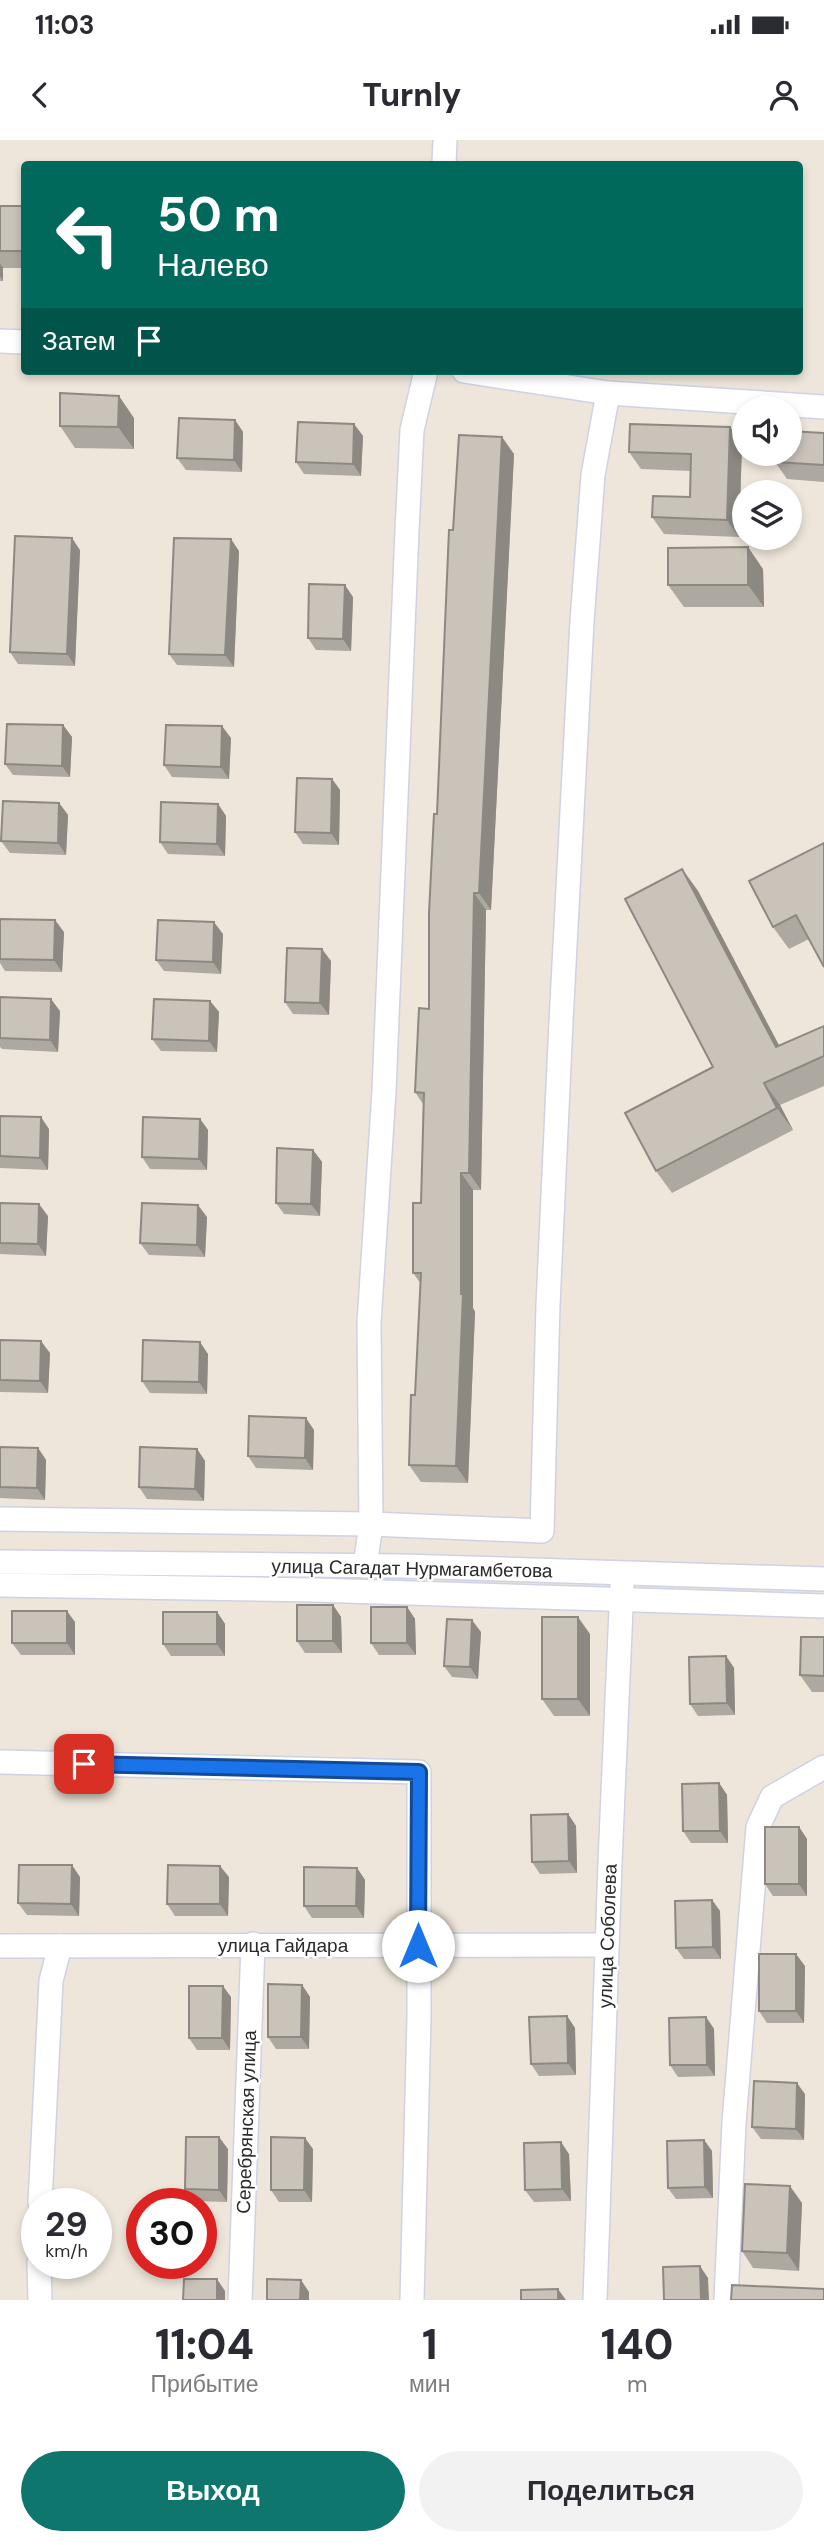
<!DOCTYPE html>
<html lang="ru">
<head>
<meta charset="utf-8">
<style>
  body { margin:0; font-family:"DM Sans",sans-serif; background:#f2f2f3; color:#2b2b33; height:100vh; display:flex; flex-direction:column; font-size:26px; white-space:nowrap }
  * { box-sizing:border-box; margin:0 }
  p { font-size:23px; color:#7c7c81 }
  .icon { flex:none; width:38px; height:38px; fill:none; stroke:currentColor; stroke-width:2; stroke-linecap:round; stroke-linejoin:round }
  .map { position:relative; height:2160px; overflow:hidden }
  .drawer { display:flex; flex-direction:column; background:#fff; flex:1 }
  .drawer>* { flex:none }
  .banner { position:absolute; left:21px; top:21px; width:782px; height:214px; border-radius:7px; box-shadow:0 4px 10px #0003; background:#00695c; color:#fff; overflow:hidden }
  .controls { position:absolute; left:732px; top:256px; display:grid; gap:14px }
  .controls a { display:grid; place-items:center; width:70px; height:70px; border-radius:50%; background:#fff; box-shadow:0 4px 10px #0003; font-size:35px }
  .speed { position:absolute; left:21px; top:2048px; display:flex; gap:14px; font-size:35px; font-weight:700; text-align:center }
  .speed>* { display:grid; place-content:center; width:91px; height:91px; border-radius:50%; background:#fff; box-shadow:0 4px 10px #0003; line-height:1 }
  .speed small { font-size:18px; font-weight:400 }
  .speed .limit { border:10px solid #d22; background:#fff; color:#111 }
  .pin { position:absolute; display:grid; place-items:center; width:60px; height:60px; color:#fff; margin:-30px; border-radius:14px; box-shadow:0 4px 10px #0006 }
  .me { position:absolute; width:77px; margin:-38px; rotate:0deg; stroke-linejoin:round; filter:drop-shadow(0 0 5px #0008) }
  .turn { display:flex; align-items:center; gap:24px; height:147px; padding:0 21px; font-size:32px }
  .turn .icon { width:91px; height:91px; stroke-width:2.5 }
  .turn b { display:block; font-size:49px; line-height:60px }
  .then { display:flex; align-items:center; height:66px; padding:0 21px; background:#0003; gap:14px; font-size:26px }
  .eta { display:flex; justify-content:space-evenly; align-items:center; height:119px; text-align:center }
  .eta b { font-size:42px; font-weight:800; line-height:49px }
  .cta { display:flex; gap:14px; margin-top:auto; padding:14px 21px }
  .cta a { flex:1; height:80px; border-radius:42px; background:#0f766e; color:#fff; font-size:28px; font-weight:800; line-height:80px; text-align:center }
  .cta a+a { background:#f2f2f3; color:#2b2b33 }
  .status { display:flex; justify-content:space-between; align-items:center; height:49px; padding:0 35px; background:#fff; direction:ltr }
  .status svg { height:19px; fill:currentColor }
  header { display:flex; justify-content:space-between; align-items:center; height:91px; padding:0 21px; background:#fff; font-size:32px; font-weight:800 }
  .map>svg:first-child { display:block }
</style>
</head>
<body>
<div class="status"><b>11:03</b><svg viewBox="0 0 49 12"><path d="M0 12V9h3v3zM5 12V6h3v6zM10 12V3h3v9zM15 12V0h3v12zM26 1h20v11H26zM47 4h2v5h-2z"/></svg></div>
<header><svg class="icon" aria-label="back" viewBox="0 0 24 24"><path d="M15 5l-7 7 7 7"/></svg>Turnly<svg class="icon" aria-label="person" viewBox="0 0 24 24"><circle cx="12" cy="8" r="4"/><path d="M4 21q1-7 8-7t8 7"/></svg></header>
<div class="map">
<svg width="824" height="2160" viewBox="0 0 824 2160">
  <rect width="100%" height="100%" fill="#eee6da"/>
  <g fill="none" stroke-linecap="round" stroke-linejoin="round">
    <!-- minor casing -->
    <g stroke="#cfd2e4" stroke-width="26">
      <g id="minor">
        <polyline points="444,24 445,0"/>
        <polyline points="0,201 24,202"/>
        <polyline points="464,231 608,253 824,267"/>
        <polyline points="0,1379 371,1384 542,1391 548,1165 561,882 582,481 593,335 608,253"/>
        <polyline points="0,1422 402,1426 824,1439"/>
        <polyline points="365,1426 371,1384 369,1183 384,951 407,390 412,290 426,231"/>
        <polyline points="0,1445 315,1450 824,1466"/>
        <polyline points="0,1622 419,1632 419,1876 412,2160"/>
        <polyline points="0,1806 607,1805"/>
        <polyline points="40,2063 51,1841 60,1806"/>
        <polyline points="39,2123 40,2160"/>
        <polyline points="240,2160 253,1804"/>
        <polyline points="595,2160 610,1722 622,1446"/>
        <polyline points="726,2160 734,1983 758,1687 772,1657 824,1627"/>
      </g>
    </g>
    <!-- minor -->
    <use href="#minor" stroke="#fff" stroke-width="23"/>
  </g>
  <!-- wall -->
  <g fill="#ada8a0">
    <polygon points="0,66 24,66 24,128 3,128 3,141 0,141"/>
    <polygon points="134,278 134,309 75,308 60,286"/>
    <polygon points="235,280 243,292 242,332 186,330 177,318"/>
    <polygon points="354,284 363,296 361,336 304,334 296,322"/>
    <polygon points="730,287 742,304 739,397 664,394 652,377 690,357 691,331 641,329 629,312"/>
    <polygon points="824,293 824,342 787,339 775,322"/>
    <polygon points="514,314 491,770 486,770 481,1050 473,1050 473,1168 475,1172 468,1343 421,1342 409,1325 415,1255 421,1144 413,1133 421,1063 423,964 415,952 429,869 437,674"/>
    <polygon points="80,410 75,526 18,524 10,512"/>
    <polygon points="239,411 234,527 177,525 169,514"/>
    <polygon points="763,429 764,467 684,467 668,445"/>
    <polygon points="353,457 351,511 316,510 308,498"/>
    <polygon points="63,585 72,597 70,637 13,635 5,624"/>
    <polygon points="231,598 229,639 172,637 164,625"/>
    <polygon points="332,639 340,650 339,705 303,704 295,692"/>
    <polygon points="59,663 68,675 66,715 10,713 1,701"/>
    <polygon points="218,664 226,676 225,716 168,714 160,702"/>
    <polygon points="824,703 809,799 789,809 773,787"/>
    <polygon points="682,729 698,751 779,906 824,886 824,946 780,965 793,990 672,1053 656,1031 713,927"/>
    <polygon points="64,792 62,832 5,831 0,823 0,819"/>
    <polygon points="223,794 221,834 164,831 156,820"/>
    <polygon points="331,821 329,875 293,874 285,862"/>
    <polygon points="0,857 60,871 58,912 2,909 0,907"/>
    <polygon points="210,861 219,872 217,912 161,911 152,899"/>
    <polygon points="0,976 49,989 48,1030 0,1028"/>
    <polygon points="200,979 208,990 207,1030 150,1029 142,1017"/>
    <polygon points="313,1010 322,1022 320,1076 284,1074 276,1063"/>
    <polygon points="0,1063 48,1076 46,1116 0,1114"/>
    <polygon points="207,1077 205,1117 149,1115 140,1103"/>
    <polygon points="0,1200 50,1213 48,1253 0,1252"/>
    <polygon points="208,1214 207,1254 150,1253 142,1241"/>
    <polygon points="314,1290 313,1330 256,1328 248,1316"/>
    <polygon points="0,1307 38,1308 46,1320 45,1360 0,1358"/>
    <polygon points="197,1309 205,1321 204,1361 147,1359 139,1347"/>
    <polygon points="333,1465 341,1477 342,1513 305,1513 297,1501"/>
    <polygon points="407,1467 415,1479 416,1515 379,1515 371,1503"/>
    <polygon points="217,1472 225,1484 225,1516 171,1516 163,1504"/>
    <polygon points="75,1482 75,1515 21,1515 12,1503"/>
    <polygon points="481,1492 478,1539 452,1537 444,1526"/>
    <polygon points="590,1494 590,1576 554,1576 542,1559"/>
    <polygon points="824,1497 824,1552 812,1552 800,1535"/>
    <polygon points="726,1516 734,1528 735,1575 698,1576 690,1564"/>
    <polygon points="719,1643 727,1655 728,1703 691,1703 683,1691"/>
    <polygon points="568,1674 576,1686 577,1733 540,1734 532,1722"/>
    <polygon points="799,1687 807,1699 807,1756 773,1756 765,1744"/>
    <polygon points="357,1728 365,1740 364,1778 312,1778 304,1766"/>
    <polygon points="80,1737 79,1776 27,1775 18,1763"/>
    <polygon points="229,1737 228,1776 175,1776 167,1764"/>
    <polygon points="712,1760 720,1771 721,1819 684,1819 676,1808"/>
    <polygon points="805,1826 804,1883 767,1883 759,1871"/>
    <polygon points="302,1845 310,1857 309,1909 276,1909 268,1897"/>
    <polygon points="231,1857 230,1910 197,1910 189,1898"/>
    <polygon points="567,1876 575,1888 576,1935 539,1936 531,1924"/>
    <polygon points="706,1877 714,1889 715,1936 678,1937 670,1925"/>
    <polygon points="805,1954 804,2000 761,1999 752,1987"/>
    <polygon points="704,2000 712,2011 713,2058 676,2059 668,2048"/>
    <polygon points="228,2009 227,2062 194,2061 185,2049"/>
    <polygon points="313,2009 312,2062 279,2062 271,2050"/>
    <polygon points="569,2014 571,2061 534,2062 525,2050"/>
    <polygon points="802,2063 799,2131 753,2128 742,2111"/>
  </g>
  <!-- shaded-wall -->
  <g fill="#8d8882">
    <polygon points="0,123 3,128 3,141 0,136"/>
    <polygon points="119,256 134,278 134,309 118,287"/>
    <polygon points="235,280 243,292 242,332 234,320"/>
    <polygon points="354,284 363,296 361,336 353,324"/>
    <polygon points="730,287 742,304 739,397 727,380"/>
    <polygon points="502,297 514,314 491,770 479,753"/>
    <polygon points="72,398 80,410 75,526 67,514"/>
    <polygon points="231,399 239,411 234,527 225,515"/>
    <polygon points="748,407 763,429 764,467 748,445"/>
    <polygon points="345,445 353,457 351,511 343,499"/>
    <polygon points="63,585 72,597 70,637 62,626"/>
    <polygon points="222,586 231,598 229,639 221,627"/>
    <polygon points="332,639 340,650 339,705 331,693"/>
    <polygon points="59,663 68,675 66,715 58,703"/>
    <polygon points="218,664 226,676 225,716 217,704"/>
    <polygon points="682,729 698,751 792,930 776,907"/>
    <polygon points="474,753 486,770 481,1050 469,1033"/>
    <polygon points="55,780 64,792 62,832 54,820"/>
    <polygon points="214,782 223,794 221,834 213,822"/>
    <polygon points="322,809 331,821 329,875 320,863"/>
    <polygon points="51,859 60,871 58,912 50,900"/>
    <polygon points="210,861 219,872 217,912 209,901"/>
    <polygon points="764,943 780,965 793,990 777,968"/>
    <polygon points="41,977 49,989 48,1030 40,1018"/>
    <polygon points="200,979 208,990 207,1030 199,1019"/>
    <polygon points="313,1010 322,1022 320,1076 311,1064"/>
    <polygon points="461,1033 473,1050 473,1168 475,1172 468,1343 456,1326 461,1154"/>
    <polygon points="39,1064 48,1076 46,1116 38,1104"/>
    <polygon points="198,1065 207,1077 205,1117 197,1105"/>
    <polygon points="41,1201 50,1213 48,1253 40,1241"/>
    <polygon points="200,1202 208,1214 207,1254 199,1242"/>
    <polygon points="306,1278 314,1290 313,1330 305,1318"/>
    <polygon points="38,1308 46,1320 45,1360 37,1348"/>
    <polygon points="197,1309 205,1321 204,1361 195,1349"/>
    <polygon points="333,1465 341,1477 342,1513 333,1501"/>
    <polygon points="407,1467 415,1479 416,1515 407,1503"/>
    <polygon points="67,1471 75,1482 75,1515 67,1503"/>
    <polygon points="217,1472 225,1484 225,1516 217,1504"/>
    <polygon points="578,1477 590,1494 590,1576 578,1559"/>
    <polygon points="472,1480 481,1492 478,1539 470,1527"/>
    <polygon points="726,1516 734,1528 735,1575 727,1563"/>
    <polygon points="719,1643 727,1655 728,1703 720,1691"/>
    <polygon points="568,1674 576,1686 577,1733 569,1721"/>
    <polygon points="799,1687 807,1699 807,1756 799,1744"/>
    <polygon points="72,1725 80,1737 79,1776 71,1764"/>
    <polygon points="220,1726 229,1737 228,1776 220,1764"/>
    <polygon points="357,1728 365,1740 364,1778 356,1766"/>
    <polygon points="712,1760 720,1771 721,1819 713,1807"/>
    <polygon points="796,1814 805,1826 804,1883 796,1871"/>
    <polygon points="302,1845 310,1857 309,1909 301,1897"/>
    <polygon points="223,1846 231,1857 230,1910 222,1898"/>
    <polygon points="567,1876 575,1888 576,1935 568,1923"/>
    <polygon points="706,1877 714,1889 715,1936 707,1925"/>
    <polygon points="797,1943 805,1954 804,2000 796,1989"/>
    <polygon points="219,1997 228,2009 227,2062 219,2050"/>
    <polygon points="305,1998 313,2009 312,2062 304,2050"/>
    <polygon points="704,2000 712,2011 713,2058 705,2047"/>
    <polygon points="561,2002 569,2014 571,2061 562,2049"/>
    <polygon points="790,2046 802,2063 799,2131 787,2113"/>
    <polygon points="700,2126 708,2138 709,2160 701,2160"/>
    <polygon points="217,2139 225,2151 225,2160 217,2160"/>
    <polygon points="301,2140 309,2152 309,2160 300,2160"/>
    <polygon points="558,2149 566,2160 558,2160"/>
  </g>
  <!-- building -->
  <g fill="#c9c3ba" stroke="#8d8882" stroke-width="2">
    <rect x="0" y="66" width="24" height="45"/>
    <polygon points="60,253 119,256 118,287 60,286"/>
    <polygon points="179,278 235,280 234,320 177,318"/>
    <polygon points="298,282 354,284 353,324 296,322"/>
    <polygon points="630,284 730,287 727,380 652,377 653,356 690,357 691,314 629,312"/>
    <polygon points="789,291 824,293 824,325 775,322 776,313 789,313"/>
    <polygon points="459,295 502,297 479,753 474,753 469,1033 461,1033 461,1154 463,1154 456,1326 409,1325 411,1255 415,1255 421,1133 413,1133 413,1063 421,1063 424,953 415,952 419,868 429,869 429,773 434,674 437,674 449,390 453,390"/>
    <polygon points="15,396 72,398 67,514 10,512"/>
    <polygon points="174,398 231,399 225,515 169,514"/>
    <polygon points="748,407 748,445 668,445 668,408"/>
    <polygon points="309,444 345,445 343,499 308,498"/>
    <polygon points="7,584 63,585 62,626 5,624"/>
    <polygon points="166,585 222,586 221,627 164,625"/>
    <polygon points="297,638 332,639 331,693 295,692"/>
    <polygon points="3,661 59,663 58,703 1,701"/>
    <polygon points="161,662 218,664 217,704 160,702"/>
    <polygon points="824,703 824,827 796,775 773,787 749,741"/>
    <polygon points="682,729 776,907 824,886 824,916 764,943 777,968 656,1031 625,973 713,927 625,759"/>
    <polygon points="0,779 55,780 54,820 0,819"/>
    <polygon points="158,780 214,782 213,822 156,820"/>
    <polygon points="287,808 322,809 320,863 285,862"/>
    <polygon points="0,857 51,859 50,900 0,898"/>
    <polygon points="154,859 210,861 209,901 152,899"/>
    <polygon points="0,976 41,977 40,1018 0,1016"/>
    <polygon points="143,977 200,979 199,1019 142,1017"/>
    <polygon points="277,1008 313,1010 311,1064 276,1063"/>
    <polygon points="0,1063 39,1064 38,1104 0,1103"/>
    <polygon points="142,1063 198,1065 197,1105 140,1103"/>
    <polygon points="0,1200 41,1201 40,1241 0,1240"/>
    <polygon points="143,1200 200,1202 199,1242 142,1241"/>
    <polygon points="249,1276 306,1278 305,1318 248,1316"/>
    <polygon points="0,1307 38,1308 37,1348 0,1347"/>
    <polygon points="140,1307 197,1309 195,1349 139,1347"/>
    <rect x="297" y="1465" width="36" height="36"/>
    <rect x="371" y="1467" width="36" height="36"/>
    <rect x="12" y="1471" width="55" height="32"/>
    <rect x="163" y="1472" width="54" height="32"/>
    <rect x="542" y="1477" width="36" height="82"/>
    <polygon points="447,1479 472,1480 470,1527 444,1526"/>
    <polygon points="801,1497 824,1497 824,1536 800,1535"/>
    <polygon points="726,1516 727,1563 690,1564 689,1517"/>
    <polygon points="719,1643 720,1691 683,1691 682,1644"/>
    <polygon points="568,1674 569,1721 532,1722 531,1675"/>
    <rect x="765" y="1687" width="34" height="57"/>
    <polygon points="19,1725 72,1725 71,1764 18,1763"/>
    <polygon points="168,1725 220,1726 220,1764 167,1764"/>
    <polygon points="304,1727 357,1728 356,1766 304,1766"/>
    <polygon points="712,1760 713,1807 676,1808 675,1761"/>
    <rect x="759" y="1814" width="37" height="57"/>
    <polygon points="268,1844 302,1845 301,1897 268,1897"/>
    <polygon points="189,1846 223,1846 222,1898 189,1898"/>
    <polygon points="567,1876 568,1923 531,1924 529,1877"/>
    <polygon points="706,1877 707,1925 670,1925 669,1878"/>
    <polygon points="754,1941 797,1943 796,1989 752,1987"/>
    <polygon points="186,1997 219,1997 219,2050 185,2049"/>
    <polygon points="271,1997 305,1998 304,2050 271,2050"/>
    <polygon points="704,2000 705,2047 668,2048 667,2001"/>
    <polygon points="561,2002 562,2049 525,2050 524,2003"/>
    <polygon points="745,2044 790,2046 787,2113 742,2111"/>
    <polygon points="700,2126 701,2160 664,2160 663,2127"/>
    <polygon points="184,2139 217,2139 217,2160 183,2160"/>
    <polygon points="267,2139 301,2140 300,2160 267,2160"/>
    <polygon points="732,2145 824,2149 824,2160 731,2160"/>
    <polygon points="558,2149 558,2160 521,2160 521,2150"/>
  </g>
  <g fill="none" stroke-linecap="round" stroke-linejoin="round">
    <!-- route casing -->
    <g stroke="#114b97" stroke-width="18">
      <polyline id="route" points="84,1624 419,1632 418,1806"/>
    </g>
    <!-- route -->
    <use href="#route" stroke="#1a73e8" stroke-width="12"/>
  </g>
  <g text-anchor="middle" stroke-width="5" stroke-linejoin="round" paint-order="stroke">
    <!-- street labels -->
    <g font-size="19" fill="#2a2a2a" stroke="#fff">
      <text transform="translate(412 1428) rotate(1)" y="7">улица Сагадат Нурмагамбетова</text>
      <text transform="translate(607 1796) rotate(-88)" y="7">улица Соболева</text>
      <text x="283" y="1812">улица Гайдара</text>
      <text transform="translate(246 1982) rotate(-88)" y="7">Серебрянская улица</text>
    </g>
  </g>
</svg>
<div class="controls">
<a><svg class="icon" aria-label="sound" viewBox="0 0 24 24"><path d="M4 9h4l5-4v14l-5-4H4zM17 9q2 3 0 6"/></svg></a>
<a><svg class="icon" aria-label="layers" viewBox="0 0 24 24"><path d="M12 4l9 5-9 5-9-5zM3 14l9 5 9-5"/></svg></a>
</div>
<div class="speed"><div>29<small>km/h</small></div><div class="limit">30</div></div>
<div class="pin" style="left:84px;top:1624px;background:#d93025"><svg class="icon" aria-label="arrive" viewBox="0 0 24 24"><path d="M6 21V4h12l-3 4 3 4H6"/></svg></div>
<svg class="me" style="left:418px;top:1806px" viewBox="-20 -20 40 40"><circle r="19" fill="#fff"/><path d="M0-13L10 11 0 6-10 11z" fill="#1a73e8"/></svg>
<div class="banner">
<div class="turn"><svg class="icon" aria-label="left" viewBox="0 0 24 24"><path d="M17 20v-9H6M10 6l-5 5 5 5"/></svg><div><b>50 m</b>Налево</div></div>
<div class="then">Затем<svg class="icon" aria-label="arrive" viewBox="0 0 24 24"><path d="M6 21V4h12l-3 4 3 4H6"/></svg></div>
</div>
</div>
<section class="drawer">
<div class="eta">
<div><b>11:04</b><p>Прибытие</p></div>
<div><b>1</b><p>мин</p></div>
<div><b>140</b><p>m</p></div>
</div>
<div class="cta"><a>Выход</a><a>Поделиться</a></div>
</section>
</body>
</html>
